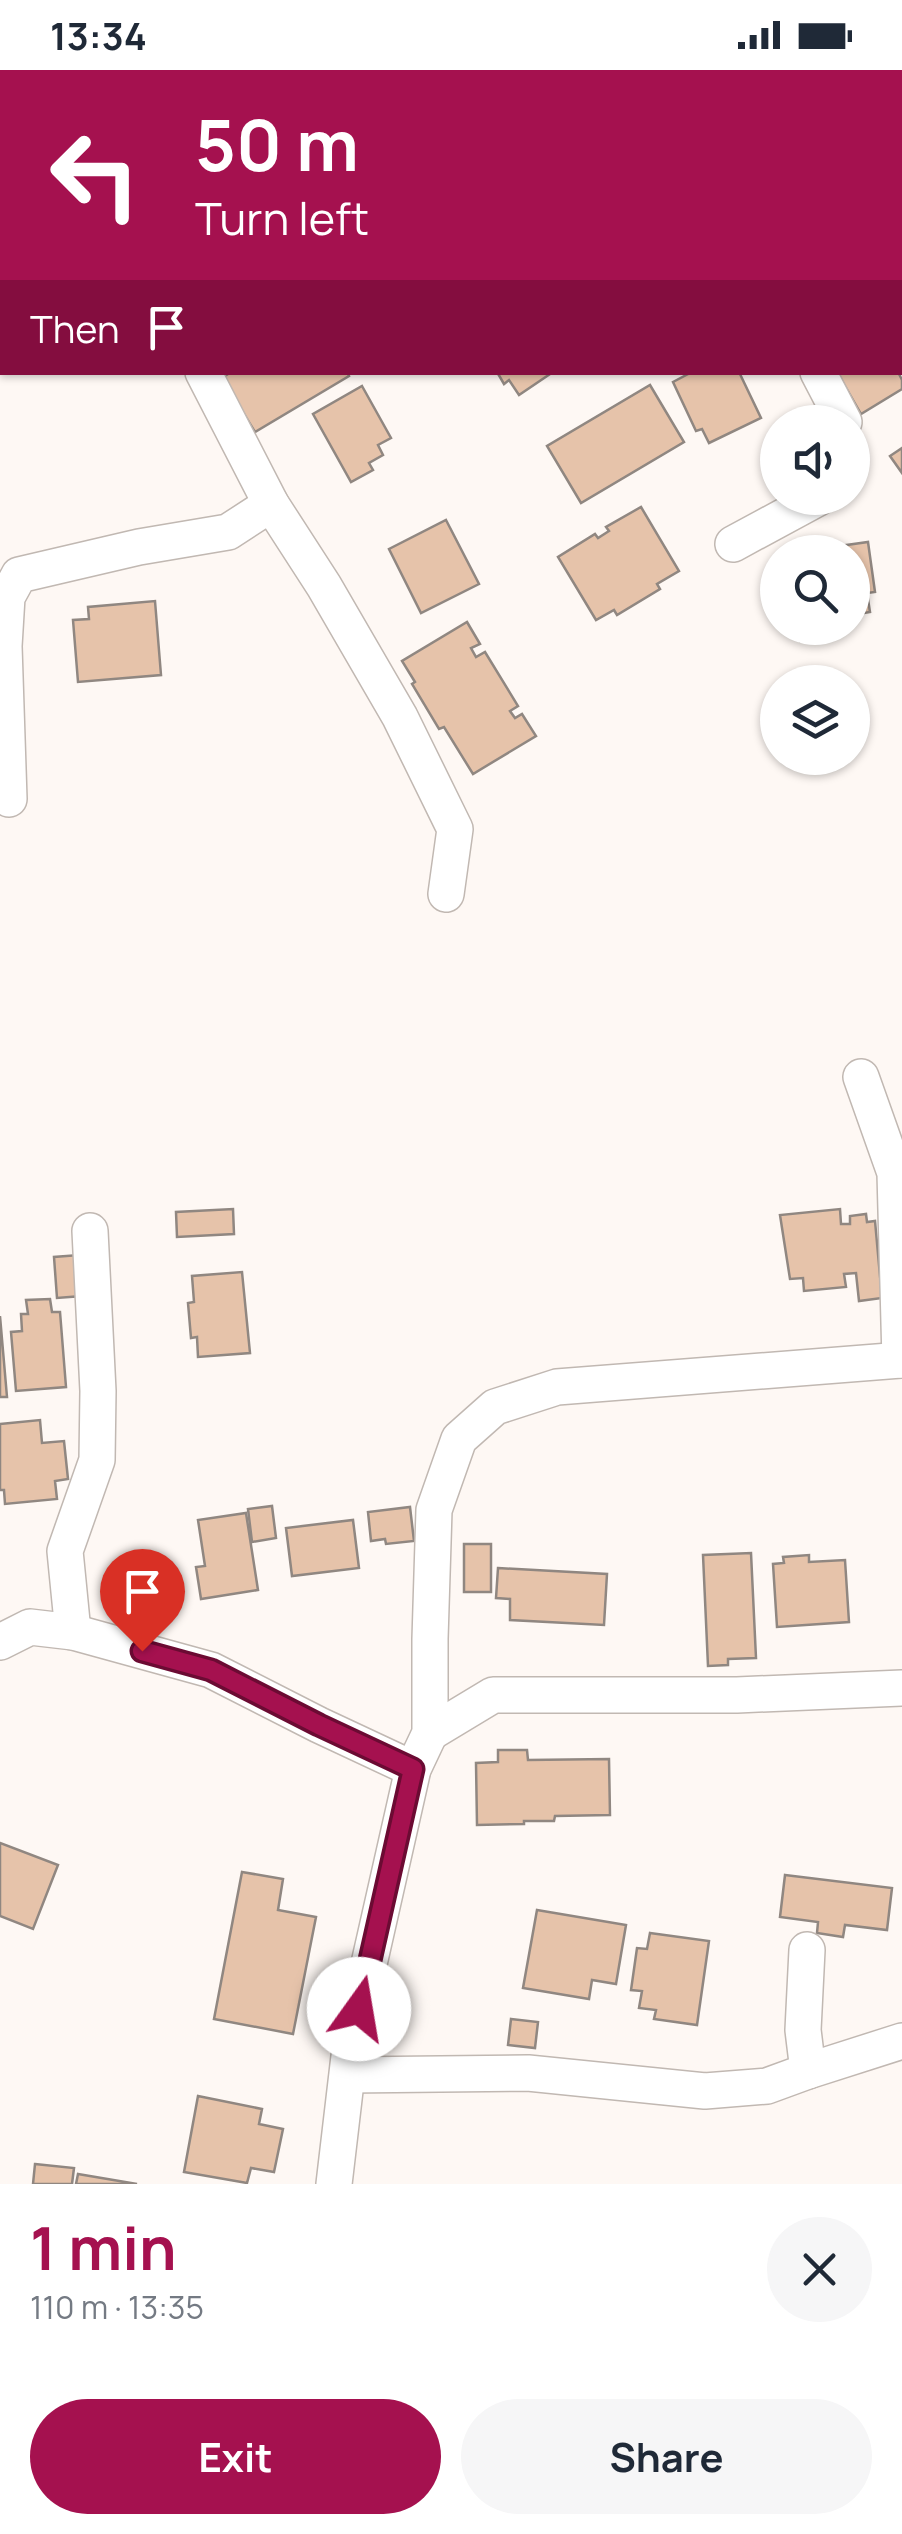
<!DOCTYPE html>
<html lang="en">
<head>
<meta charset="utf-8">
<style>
  body { margin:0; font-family:Manrope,sans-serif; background:#f6f6f7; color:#1f2937; height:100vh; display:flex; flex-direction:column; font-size:38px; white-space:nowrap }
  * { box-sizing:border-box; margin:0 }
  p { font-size:32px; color:#747a83 }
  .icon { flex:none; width:55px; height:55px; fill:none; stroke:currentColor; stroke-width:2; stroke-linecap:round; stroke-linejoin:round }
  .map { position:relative; height:2114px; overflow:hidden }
  .details { display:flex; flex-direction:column; background:#fff; flex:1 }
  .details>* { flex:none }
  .banner { position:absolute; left:0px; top:0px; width:902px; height:305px; box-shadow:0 2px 8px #0004; background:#a5114f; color:#fff; overflow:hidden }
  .tools { position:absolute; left:760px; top:335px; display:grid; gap:20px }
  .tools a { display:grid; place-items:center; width:110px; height:110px; border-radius:50%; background:#fff; box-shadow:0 2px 8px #0004; font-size:50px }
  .pin { position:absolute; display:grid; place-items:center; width:85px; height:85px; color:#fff; margin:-102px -42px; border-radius:50% 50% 50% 0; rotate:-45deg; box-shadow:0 0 10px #0007 }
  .pin .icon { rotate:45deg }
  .me { position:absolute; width:110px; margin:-55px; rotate:13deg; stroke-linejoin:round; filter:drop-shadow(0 0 8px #0008) }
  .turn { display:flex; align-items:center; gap:35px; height:210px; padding:0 30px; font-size:45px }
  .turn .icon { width:130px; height:130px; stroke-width:2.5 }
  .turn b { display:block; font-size:70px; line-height:85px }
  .then { display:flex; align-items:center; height:95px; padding:0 30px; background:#0003; gap:20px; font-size:38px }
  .round { display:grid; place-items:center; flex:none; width:105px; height:105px; border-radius:52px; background:#f6f6f7 }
  .headline { display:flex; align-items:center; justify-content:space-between; height:170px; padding:0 30px }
  h1 { font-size:60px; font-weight:700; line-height:75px; color:#a5114f }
  .button { display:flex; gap:20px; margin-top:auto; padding:20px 30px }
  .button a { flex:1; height:115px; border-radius:60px; background:#a5114f; color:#fff; font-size:40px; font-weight:700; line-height:115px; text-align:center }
  .button a+a { background:#f6f6f7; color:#1f2937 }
  .status { display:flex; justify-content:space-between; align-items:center; height:70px; padding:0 50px; background:#fff; direction:ltr }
  .status svg { height:28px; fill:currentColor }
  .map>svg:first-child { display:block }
</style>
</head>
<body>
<div class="status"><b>13:34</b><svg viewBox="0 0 49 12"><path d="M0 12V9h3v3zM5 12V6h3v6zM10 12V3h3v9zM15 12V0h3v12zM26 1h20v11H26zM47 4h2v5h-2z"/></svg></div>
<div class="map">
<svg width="902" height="2114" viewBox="0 0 902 2114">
  <rect width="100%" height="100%" fill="#fef8f4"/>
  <!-- building -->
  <g fill="#e6c3aa" stroke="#908781" stroke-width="2.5">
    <polygon points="241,0 292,0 293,2 239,2"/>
    <polygon points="400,0 480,0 482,2 401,2"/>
    <polygon points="231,302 347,302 349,306 255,362 222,308"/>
    <polygon points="497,302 553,302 519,325 509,310 504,314"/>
    <polygon points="692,302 739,302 761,348 709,373 702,359 696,361 673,312"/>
    <polygon points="837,302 898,302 902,310 902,319 861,344"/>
    <polygon points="650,315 684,372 581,433 547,376"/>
    <polygon points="362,316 391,368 378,375 383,385 369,393 373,400 351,412 313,344"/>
    <polygon points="902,378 902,403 890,386"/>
    <polygon points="641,437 679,501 657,514 660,519 617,545 614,540 596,550 558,487 595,464 598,468 609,461 606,457"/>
    <polygon points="446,450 479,514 421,543 389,479"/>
    <polygon points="868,472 875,522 867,523 870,542 852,545 852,482 797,482"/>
    <polygon points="155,531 161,605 78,612 73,550 89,549 88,537"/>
    <polygon points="467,552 480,574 471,578 476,587 485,582 518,636 510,641 515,648 522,644 536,666 473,704 444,657 439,659 412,614 415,612 402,591"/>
    <polygon points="798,558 837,558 838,566 800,571"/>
    <polygon points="233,1139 234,1164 177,1167 176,1142"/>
    <polygon points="840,1139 841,1154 850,1154 850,1146 866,1144 867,1152 875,1151 882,1228 859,1231 856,1203 844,1204 846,1217 804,1221 803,1208 790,1209 780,1145"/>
    <polygon points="79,1185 82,1226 57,1228 54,1187"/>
    <polygon points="242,1202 250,1283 198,1287 197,1267 191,1268 188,1233 194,1232 192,1206"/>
    <polygon points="50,1229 52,1242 60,1242 66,1317 16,1321 11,1262 22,1261 21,1244 28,1244 26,1230"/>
    <polygon points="0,1246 7,1327 0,1327"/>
    <polygon points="40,1350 42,1373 64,1371 68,1409 55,1411 57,1429 5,1434 4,1420 0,1420 0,1354"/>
    <polygon points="272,1436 276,1468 252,1472 248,1439"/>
    <polygon points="410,1437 414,1471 386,1474 385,1469 371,1471 368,1442"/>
    <polygon points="246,1443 258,1520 201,1529 196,1497 205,1496 198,1450"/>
    <polygon points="353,1450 359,1498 292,1506 286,1458"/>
    <rect x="464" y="1474" width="27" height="48"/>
    <polygon points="751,1483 756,1588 728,1589 728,1595 708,1596 703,1485"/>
    <polygon points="809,1485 809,1492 845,1490 849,1552 777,1557 773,1494 784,1493 783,1487"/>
    <polygon points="498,1498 607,1504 604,1555 510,1550 510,1529 496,1528"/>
    <polygon points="498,1680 527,1680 528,1690 609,1689 610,1745 555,1746 554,1751 524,1751 524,1754 477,1755 476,1693 498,1692"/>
    <polygon points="0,1773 58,1795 33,1859 0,1846"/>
    <polygon points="242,1802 283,1809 278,1840 316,1847 293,1964 214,1949"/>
    <polygon points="785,1805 892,1818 887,1860 845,1855 843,1867 817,1863 818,1852 780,1847"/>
    <polygon points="537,1840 626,1855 616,1914 592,1910 589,1929 523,1918"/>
    <polygon points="650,1863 709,1871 697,1955 654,1949 656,1940 639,1938 642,1921 631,1920 637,1878 647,1879"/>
    <polygon points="511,1949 538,1952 535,1978 508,1975"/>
    <polygon points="198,2026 262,2039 259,2054 283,2059 274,2102 251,2098 247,2113 184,2102"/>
    <polygon points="35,2094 74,2098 72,2114 33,2114"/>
    <polygon points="78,2104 137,2114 76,2114"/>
  </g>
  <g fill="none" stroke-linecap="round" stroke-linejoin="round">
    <!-- street casing -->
    <g stroke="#c1b8b2" stroke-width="38">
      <g id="street">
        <polyline points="68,0 69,2"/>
        <polyline points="599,0 601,2"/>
        <polyline points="770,0 772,2"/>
        <polyline points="547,2 552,0"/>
        <polyline points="900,176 902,180"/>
        <polyline points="203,302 271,434 324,516 400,647 455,759 446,824"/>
        <polyline points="818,302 844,352"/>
        <polyline points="733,474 818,428"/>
        <polyline points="9,729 4,576 7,527 19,505 139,477 228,462 271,434"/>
        <polyline points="861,1007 895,1103 900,1290"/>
        <polyline points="73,1562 65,1481 97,1390 98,1321 90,1161"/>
        <polyline points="0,1572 30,1557 73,1562 211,1600 319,1655 413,1699"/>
        <polyline points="430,1663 493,1625 737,1625 902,1618"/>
        <polyline points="808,2001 902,1971"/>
        <polyline points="348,2005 528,2003 705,2021 767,2016 808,2001 803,1960 807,1880"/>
        <polyline points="334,2114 350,1978 413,1699 430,1663 430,1569 434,1440 459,1369 495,1337 557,1317 902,1290"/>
      </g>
    </g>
    <!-- street -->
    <use href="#street" stroke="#fff" stroke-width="35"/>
  </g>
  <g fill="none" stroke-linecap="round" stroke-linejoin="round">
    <!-- route casing -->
    <g stroke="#6b0b33" stroke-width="25">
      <polyline id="route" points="142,1581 211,1600 319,1655 413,1699 359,1939"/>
    </g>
    <!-- route -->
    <use href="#route" stroke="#a5114f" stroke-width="18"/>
  </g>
</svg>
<div class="tools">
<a><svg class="icon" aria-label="sound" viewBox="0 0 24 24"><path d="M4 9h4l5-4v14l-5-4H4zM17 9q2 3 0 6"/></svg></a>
<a><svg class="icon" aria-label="search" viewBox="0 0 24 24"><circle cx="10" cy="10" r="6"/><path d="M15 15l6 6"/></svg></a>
<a><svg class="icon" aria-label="layers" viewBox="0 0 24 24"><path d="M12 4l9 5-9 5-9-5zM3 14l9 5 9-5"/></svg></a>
</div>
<div class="pin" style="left:142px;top:1581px;background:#d93025"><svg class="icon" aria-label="arrive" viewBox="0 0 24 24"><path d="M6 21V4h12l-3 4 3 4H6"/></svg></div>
<svg class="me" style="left:359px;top:1939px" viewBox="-20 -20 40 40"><circle r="19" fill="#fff"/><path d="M0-13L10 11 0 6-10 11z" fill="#a5114f"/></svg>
<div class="banner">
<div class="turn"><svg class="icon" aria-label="left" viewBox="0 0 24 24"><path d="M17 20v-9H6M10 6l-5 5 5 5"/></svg><div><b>50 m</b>Turn left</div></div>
<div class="then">Then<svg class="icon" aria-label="arrive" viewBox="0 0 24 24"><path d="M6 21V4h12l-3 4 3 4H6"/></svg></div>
</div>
</div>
<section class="details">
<div class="headline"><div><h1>1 min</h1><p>110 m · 13:35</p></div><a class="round"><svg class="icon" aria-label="close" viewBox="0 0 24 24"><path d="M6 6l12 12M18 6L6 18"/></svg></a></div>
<div class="button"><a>Exit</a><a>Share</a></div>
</section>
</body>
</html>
